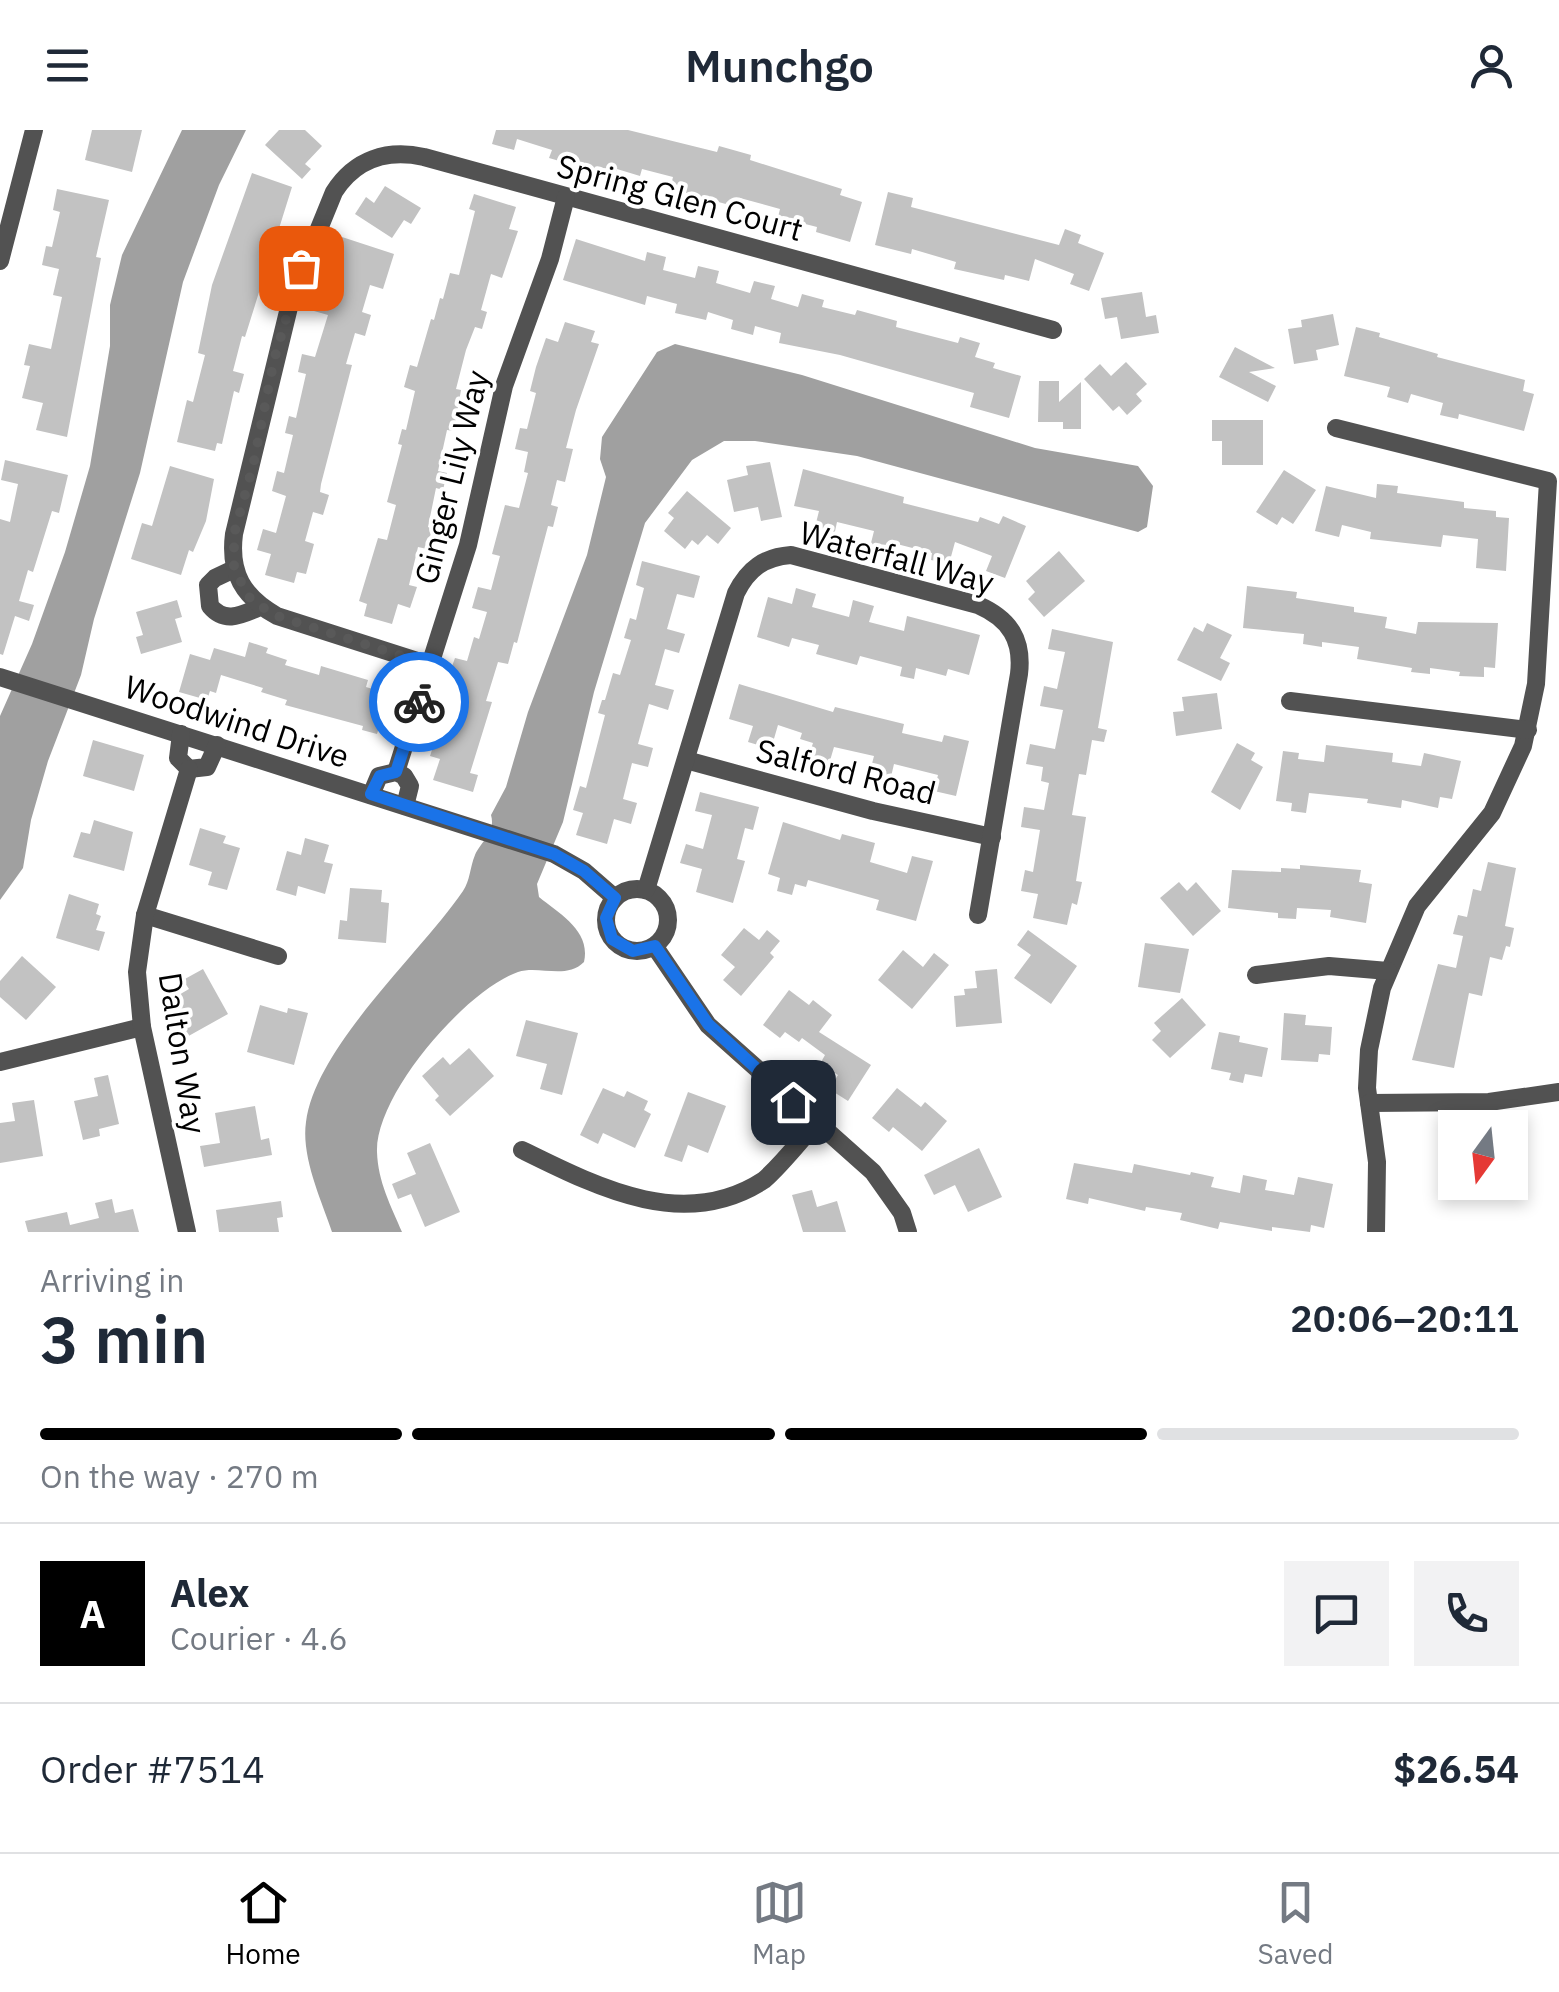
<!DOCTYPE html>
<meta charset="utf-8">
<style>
body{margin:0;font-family:"IBM Plex Sans",sans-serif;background:#f2f2f3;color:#1f2937;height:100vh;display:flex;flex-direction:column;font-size:38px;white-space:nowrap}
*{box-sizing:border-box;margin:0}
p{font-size:32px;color:#747a83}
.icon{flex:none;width:55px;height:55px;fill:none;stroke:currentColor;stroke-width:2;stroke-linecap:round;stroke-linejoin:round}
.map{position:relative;height:1102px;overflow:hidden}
.drawer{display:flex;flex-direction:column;background:#fff;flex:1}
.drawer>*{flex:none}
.needle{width:65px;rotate:195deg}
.tools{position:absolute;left:1438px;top:980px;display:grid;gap:20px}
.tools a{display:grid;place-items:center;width:90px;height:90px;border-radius:0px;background:#fff;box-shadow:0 5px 15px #0003;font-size:50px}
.pin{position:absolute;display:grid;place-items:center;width:85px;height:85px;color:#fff;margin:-42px;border-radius:20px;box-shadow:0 5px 15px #0006}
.courier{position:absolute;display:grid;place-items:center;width:100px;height:100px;margin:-50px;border:8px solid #1a73e8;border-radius:50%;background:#fff;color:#222;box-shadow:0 2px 12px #0007}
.head em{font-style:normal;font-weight:600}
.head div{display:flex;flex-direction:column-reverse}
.head{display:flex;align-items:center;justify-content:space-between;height:170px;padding:0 40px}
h1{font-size:65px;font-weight:600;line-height:75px}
.bar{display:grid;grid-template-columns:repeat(4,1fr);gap:15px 10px;align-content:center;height:120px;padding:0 40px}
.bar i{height:12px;border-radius:8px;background:#e0e1e3}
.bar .selected{background:#000}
.bar p{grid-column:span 4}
.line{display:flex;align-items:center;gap:25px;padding:0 40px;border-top:2px solid #e0e1e3}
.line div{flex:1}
.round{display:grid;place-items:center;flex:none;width:105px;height:105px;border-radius:0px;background:#f2f2f3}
header{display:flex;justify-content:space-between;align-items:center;height:130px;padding:0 40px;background:#fff;font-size:45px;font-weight:600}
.dock{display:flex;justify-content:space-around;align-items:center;height:140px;border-top:2px solid #e0e1e3;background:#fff;font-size:28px;color:#747a83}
.dock a{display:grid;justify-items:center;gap:5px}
.dock .selected{color:#000}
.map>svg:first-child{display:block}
.water{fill:#a0a0a0}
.building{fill:#c2c2c2}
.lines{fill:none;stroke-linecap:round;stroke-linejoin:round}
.street{stroke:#525252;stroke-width:18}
.done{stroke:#595959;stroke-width:10;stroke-dasharray:0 18}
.route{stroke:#1a73e8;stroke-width:12}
.labels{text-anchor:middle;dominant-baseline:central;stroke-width:8;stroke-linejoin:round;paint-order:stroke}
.street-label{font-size:32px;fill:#000;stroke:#fff}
</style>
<header><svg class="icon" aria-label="menu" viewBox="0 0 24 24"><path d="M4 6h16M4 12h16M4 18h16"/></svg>Munchgo<svg class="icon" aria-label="person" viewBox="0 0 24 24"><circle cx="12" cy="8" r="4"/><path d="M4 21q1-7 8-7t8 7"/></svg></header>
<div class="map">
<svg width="1559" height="1102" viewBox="0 0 1559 1102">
<rect width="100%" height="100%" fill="#fff"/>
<!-- water -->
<g class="water">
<polygon points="182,0 246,0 219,55 183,152 140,343 94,489 81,545 48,631 31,690 23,738 0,770 0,586 32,514 65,422 90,336 110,216 110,175 122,125"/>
<path d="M675 214 802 245 1035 318 1138 336 1153 356 1147 397 1138 402 857 326 755 311H724L692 330 645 393 594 562 563 692 537 754 539 767C560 784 591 801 584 832 566 850 539 835 518 842 465 861 375 965 377 1022 378 1052 391 1076 402 1102H332C321 1069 301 1027 306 992 316 916 420 824 463 761 470 751 470 737 475 725 481 711 496 703 491 685L506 657 528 582 587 425 606 347 600 329 602 307 657 222Z"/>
</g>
<!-- building -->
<g class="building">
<polygon points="92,0 142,0 132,42 85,30"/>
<polygon points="279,0 305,0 322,16 305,34 311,39 302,49 265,15"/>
<polygon points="496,0 628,0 717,22 719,16 751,25 750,30 842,59 840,65 862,72 850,112 816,102 817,97 778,87 780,79 740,68 737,77 670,59 673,47 642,39 640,46 617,39 615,47 549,28 552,20 517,9 514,20 492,14"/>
<polygon points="252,43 292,57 245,207 242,206 233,241 244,244 239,263 234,261 222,314 217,313 215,321 177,312 187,270 193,272 205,225 198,223 212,155"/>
<polygon points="385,56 421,78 411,94 404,90 392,108 355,84 366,67 374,73"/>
<polygon points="57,59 109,70 96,127 101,128 67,307 36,300 43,273 22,268 30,236 24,235 29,214 51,219 62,167 53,165 59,139 42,135 46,116 52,117 60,82 53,80"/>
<polygon points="888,62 913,68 911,77 1059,115 1065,99 1081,105 1078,113 1104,123 1089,161 1070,154 1074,144 1035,129 1029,151 1005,145 1004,150 954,139 956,132 912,119 911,124 875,115"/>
<polygon points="474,64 516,77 509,99 518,101 502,148 491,144 481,180 487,182 482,199 475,197 466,220 456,259 461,260 454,301 447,300 438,341 447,343 443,360 436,358 428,397 432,399 427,419 418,417 409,455 417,457 410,478 398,474 392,494 364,486 367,474 359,471 378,408 387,410 396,375 387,372 402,315 398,314 402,299 406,300 415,261 404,257 410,235 417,237 431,189 434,190 440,168 443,169 450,143 459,145 475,81 469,79"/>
<polygon points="342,107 394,124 383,159 370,155 362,182 371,185 365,206 355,203 346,234 352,235 321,354 320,362 329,365 323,385 313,382 305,411 314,414 306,444 297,442 294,453 265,445 271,424 257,420 263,399 276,403 286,366 272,361 277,341 284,343 293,305 285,303 289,286 296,288 306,244 298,242 302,224 315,227 328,185 314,181"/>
<polygon points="576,109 645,131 647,122 666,127 663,140 695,148 698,136 719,141 716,153 750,163 754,151 775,156 771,169 798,177 802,164 824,170 822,177 855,185 857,180 897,191 896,197 958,213 960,207 980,213 975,227 995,233 993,238 1021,246 1009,288 970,277 974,263 840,225 779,213 781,203 755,196 753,205 731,199 733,190 708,182 706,190 675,183 677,174 647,166 645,175 563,150"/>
<polygon points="1142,162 1146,187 1156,185 1159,203 1121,209 1117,187 1105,189 1101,168"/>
<polygon points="1333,184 1339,215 1316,220 1318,230 1294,234 1288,199 1302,197 1301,190"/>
<polygon points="565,192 595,201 591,212 599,214 576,280 566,318 573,319 565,352 557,350 551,375 558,377 553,397 548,396 517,513 514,512 508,534 498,532 486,571 492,572 470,643 478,645 473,662 433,650 440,629 430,626 446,577 438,575 455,528 467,531 474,507 479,509 487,482 472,478 478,457 491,460 500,426 492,424 505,375 519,378 528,343 524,342 528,322 515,319 520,298 527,299 536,263 530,261 536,237 546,208 558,212"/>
<polygon points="1356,197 1380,203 1379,207 1438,224 1437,227 1525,250 1523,261 1534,264 1524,301 1459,284 1458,289 1440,285 1443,273 1411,264 1408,273 1387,267 1390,257 1344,246"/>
<polygon points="1235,217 1275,238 1249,242 1276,256 1268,272 1219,247"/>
<polygon points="1126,232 1147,254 1136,264 1142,271 1127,285 1119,276 1113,281 1084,249 1100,234 1111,246"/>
<polygon points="1039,251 1059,251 1059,272 1081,252 1081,299 1063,299 1063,292 1038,292"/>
<polygon points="1212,290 1263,290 1263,335 1222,335 1222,311 1212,311"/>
<polygon points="5,330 68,345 59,383 52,381 33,442 28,440 19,471 34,475 29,491 15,486 3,525 0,524 0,389 10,392 18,354 1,350"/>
<polygon points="770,332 782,387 761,391 758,377 734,382 727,350 748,345 746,336"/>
<polygon points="170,336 214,349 206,391 193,422 189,420 181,445 131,429 142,393 152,396"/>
<polygon points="803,339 904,367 903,373 978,392 980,387 999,394 1003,386 1026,396 1005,448 986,441 992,426 955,412 949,434 931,430 932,423 893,413 891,422 870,417 874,401 837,392 834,406 814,401 819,381 794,376"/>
<polygon points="1284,340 1316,360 1293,394 1282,387 1277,395 1256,382"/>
<polygon points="1377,354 1398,356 1397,363 1464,372 1464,378 1496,381 1496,387 1509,388 1506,441 1476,438 1478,409 1443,405 1441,417 1370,409 1371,402 1342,395 1339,407 1315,401 1326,356 1376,368"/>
<polygon points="687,361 731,398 718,414 707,405 698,415 692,410 685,419 664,401 674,388 668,383"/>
<polygon points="1059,421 1085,451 1044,487 1028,469 1035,462 1026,451"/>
<polygon points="642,431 700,446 694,468 677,464 667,499 685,504 679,523 665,519 655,555 674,560 668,580 649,574 638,614 653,618 648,637 632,633 623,669 637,673 631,694 614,689 607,714 576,705 583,683 573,680 580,656 586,658 605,585 598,583 602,570 605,570 613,543 620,545 631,510 624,508 630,488 636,490 644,458 636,455"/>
<polygon points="1247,456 1297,462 1296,468 1354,477 1354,482 1387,487 1385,498 1416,504 1418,492 1498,493 1495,538 1484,537 1484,547 1459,546 1460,542 1430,538 1430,544 1411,542 1412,538 1357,529 1359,517 1322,512 1322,517 1303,514 1304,504 1243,498"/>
<polygon points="796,458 816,464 812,477 849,487 853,470 874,476 869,492 904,501 907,486 980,505 969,545 948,539 946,546 916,538 914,549 900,546 902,537 860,526 857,535 816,524 819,515 792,508 789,517 757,507 768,467 792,474"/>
<polygon points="177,470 182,487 175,489 182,512 141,524 136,507 143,505 136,482"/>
<polygon points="1207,493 1232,505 1220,528 1230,533 1221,551 1177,530 1194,497 1203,502"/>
<polygon points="1052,499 1113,512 1098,598 1107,600 1104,612 1092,610 1086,645 1079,644 1072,685 1086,687 1076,751 1082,752 1077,775 1072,773 1067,795 1033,788 1038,764 1021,761 1025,740 1033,742 1040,700 1021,697 1024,677 1044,680 1049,653 1041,651 1043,637 1026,634 1030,614 1055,619 1063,580 1040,576 1044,556 1057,559 1065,522 1048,519"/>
<polygon points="249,512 268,518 266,523 287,530 285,535 319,545 321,536 368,550 366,557 389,564 377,604 362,600 363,596 285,575 287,570 261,562 263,558 221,545 216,563 210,561 207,570 179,562 190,524 210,530 214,518 245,527"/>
<polygon points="739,554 833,582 835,577 904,594 902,603 942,612 944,605 969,611 956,666 934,661 938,645 894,634 890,651 869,645 874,626 834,617 829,634 808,628 813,613 800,609 802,603 778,595 771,619 748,612 753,596 729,589"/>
<polygon points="1217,563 1222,599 1176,606 1173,582 1184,581 1182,567"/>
<polygon points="93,610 144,625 134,661 83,646"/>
<polygon points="1237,613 1255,623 1251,630 1263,637 1240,680 1211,662"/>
<polygon points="1326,615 1393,623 1392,632 1421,636 1424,623 1461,631 1452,669 1440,667 1438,678 1402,670 1401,678 1367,673 1368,669 1309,663 1306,683 1291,681 1292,673 1276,671 1283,621 1299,623 1298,629 1324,632"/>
<polygon points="700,662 759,677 753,700 745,698 737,729 745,731 733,773 696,762 702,739 680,733 686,714 703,719 712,685 695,681"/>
<polygon points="94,690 133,702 124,741 73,727 81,702 90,704"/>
<polygon points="783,692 840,710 842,704 875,713 870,732 907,743 912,726 933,731 916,791 876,780 879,770 808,750 806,757 795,754 792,765 777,761 780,748 768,744"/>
<polygon points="200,698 226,706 223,713 240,718 227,760 208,755 212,742 189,735"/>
<polygon points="305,708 329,715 324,732 333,734 325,764 298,756 296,766 276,760 287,721 301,725"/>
<polygon points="1488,732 1516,738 1505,796 1514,798 1510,817 1506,816 1502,830 1490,827 1482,866 1469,863 1454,938 1412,930 1438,834 1456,838 1463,806 1453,804 1458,785 1467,787 1473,759 1481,761"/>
<polygon points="1300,735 1361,740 1359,752 1372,754 1366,793 1330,787 1331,780 1297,778 1296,789 1278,788 1278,783 1228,778 1232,740 1281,742 1281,738 1300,739"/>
<polygon points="1179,752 1187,761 1196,752 1221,781 1193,806 1160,768"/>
<polygon points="350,758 382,760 381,772 389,773 386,813 338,809 340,790 347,791"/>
<polygon points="69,764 99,774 96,784 101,786 96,800 105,802 99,821 56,808"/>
<polygon points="744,798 759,810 767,800 780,811 770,823 774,827 741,866 723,850 735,837 721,825"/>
<polygon points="1028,800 1077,836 1051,874 1014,848 1031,825 1017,815"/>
<polygon points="1145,813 1189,819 1180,863 1138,857"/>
<polygon points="903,820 923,837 934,823 949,835 912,879 878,850"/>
<polygon points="22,826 56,857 26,890 0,867 0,851"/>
<polygon points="203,839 228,884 185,908 165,873 189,859 183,850"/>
<polygon points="997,839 1002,893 956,897 954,866 965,865 964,859 977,858 975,841"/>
<polygon points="789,860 809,875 813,870 832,885 819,902 871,935 848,971 829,959 838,945 820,934 825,925 802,908 799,912 785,902 780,908 763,895"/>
<polygon points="1182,868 1206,895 1170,928 1152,910 1161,901 1154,893"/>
<polygon points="260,875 287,883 288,878 308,883 294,935 247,922"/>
<polygon points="1284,883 1306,885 1305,895 1332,897 1330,925 1319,924 1318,932 1281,930"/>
<polygon points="526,890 578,903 562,965 540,959 547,934 516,926"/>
<polygon points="1219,902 1240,906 1239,912 1268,918 1262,947 1245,944 1243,953 1229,950 1231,943 1211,939"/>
<polygon points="469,918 494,946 450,986 435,970 439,966 422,946 443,927 450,935"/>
<polygon points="108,945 119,994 99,999 100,1006 83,1010 74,971 98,966 94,948"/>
<polygon points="603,958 624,967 627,961 648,971 644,980 651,984 635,1018 603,1003 598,1014 580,1005"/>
<polygon points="897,958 921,977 925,972 947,991 922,1021 893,997 889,1002 872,988"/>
<polygon points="688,962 726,976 708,1023 688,1015 682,1032 664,1026"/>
<polygon points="34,970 43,1026 0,1033 0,993 15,991 12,973"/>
<polygon points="255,976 261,1010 269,1008 272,1025 204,1037 200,1016 220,1013 215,983"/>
<polygon points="430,1013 460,1082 425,1097 411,1064 398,1069 392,1054 416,1044 407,1023"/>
<polygon points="979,1018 1002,1067 968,1082 955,1055 934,1065 924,1045"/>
<polygon points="1074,1033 1132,1043 1134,1034 1190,1045 1191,1042 1214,1047 1211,1057 1240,1063 1243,1045 1267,1050 1265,1060 1294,1065 1298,1047 1333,1054 1324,1098 1311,1095 1310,1102 1272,1097 1272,1101 1220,1092 1218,1099 1180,1090 1182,1083 1146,1077 1145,1081 1089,1068 1088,1074 1066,1069"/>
<polygon points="812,1060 817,1077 837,1071 846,1102 803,1102 792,1065"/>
<polygon points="112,1069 115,1083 133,1079 139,1102 28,1102 25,1091 67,1082 70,1095 99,1088 95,1073"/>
<polygon points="281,1071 283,1087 277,1088 279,1102 219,1102 216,1080"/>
</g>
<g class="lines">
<!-- street -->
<g class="street">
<polyline points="0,131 34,0"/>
<polyline points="1336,298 1548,351 1536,554 1523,616 1492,683 1417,776 1382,858 1369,920 1367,958 1377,1032 1376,1102"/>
<path d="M234 439 215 448 208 455 210 476C225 494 241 485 260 477"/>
<path d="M430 535 277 486C243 467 229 443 234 404L292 165 334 62C355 29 387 19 424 27L1053 200"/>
<polyline points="0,547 554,724 584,741 615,768"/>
<polyline points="1290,571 1528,600"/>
<polyline points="181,604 178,628 189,639 207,637 217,615"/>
<polyline points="686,630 873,681 992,707"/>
<polyline points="396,642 468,415 504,256 550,129 566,67"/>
<polyline points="371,665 379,646 396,642 404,646 410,656 405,676"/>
<circle cx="637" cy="790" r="31"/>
<path d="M646 760 736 463C748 439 764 427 791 425L978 475C1010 489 1023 510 1019 544L978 785"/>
<polyline points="145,785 278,826"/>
<polyline points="655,817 708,895 873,1042 902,1083 908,1102"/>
<polyline points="1256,845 1329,836 1388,841"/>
<polyline points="0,932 142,897"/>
<polyline points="1369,973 1489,972 1559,962"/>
<path d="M522 1020C599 1058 685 1102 764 1050 783 1033 799 1012 816 993"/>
<polyline points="187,1102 142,897 137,842 145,785 189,639"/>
</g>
</g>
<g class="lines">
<!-- done -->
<polyline class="done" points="301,138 274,230 253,336 234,404 234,439 251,470 277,486 430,535 419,572"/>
<!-- route -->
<polyline class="route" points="419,572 396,642 380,646 371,664 554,724 584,741 615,768 606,788 612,809 633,821 655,816 708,894 793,972"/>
</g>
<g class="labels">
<!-- street labels -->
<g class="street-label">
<text transform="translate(680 67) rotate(15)">Spring Glen Court</text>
<text transform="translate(451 347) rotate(-76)">Ginger Lily Way</text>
<text transform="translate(897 427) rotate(15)">Waterfall Way</text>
<text transform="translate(237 591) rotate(18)">Woodwind Drive</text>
<text transform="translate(846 641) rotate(14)">Salford Road</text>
<text transform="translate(183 923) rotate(81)">Dalton Way</text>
</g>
</g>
</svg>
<div class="tools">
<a><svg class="needle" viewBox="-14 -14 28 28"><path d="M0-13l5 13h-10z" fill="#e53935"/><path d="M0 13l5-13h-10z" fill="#747a83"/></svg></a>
</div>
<div class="pin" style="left:301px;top:138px;background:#ea580c"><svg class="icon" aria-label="bag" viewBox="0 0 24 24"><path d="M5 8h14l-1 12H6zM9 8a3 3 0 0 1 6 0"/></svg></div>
<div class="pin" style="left:793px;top:972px;background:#1f2937"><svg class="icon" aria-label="home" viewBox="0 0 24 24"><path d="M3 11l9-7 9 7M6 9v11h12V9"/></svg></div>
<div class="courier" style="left:419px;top:572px"><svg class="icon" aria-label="bike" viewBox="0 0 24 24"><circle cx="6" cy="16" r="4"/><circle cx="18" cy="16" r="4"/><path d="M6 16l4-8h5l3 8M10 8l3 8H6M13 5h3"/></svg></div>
</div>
<section class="drawer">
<div class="head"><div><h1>3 min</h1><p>Arriving in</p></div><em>20:06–20:11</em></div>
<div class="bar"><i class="selected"></i><i class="selected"></i><i class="selected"></i><i></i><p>On the way · 270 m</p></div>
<div class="line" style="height:180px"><b class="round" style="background:#000;color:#fff">A</b><div><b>Alex</b><p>Courier · 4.6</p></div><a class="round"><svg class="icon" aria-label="chat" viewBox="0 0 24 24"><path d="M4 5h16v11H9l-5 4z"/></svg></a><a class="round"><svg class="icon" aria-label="phone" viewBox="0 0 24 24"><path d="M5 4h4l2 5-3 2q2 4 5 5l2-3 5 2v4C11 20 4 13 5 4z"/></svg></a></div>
<div class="line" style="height:130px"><div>Order #7514</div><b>$26.54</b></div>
</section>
<nav class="dock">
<a class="selected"><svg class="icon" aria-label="home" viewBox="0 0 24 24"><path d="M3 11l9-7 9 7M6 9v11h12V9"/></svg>Home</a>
<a><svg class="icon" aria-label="map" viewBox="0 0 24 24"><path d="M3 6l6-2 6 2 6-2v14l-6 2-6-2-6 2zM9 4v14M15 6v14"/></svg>Map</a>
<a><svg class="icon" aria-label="saved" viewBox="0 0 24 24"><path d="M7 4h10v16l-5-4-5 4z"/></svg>Saved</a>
</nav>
